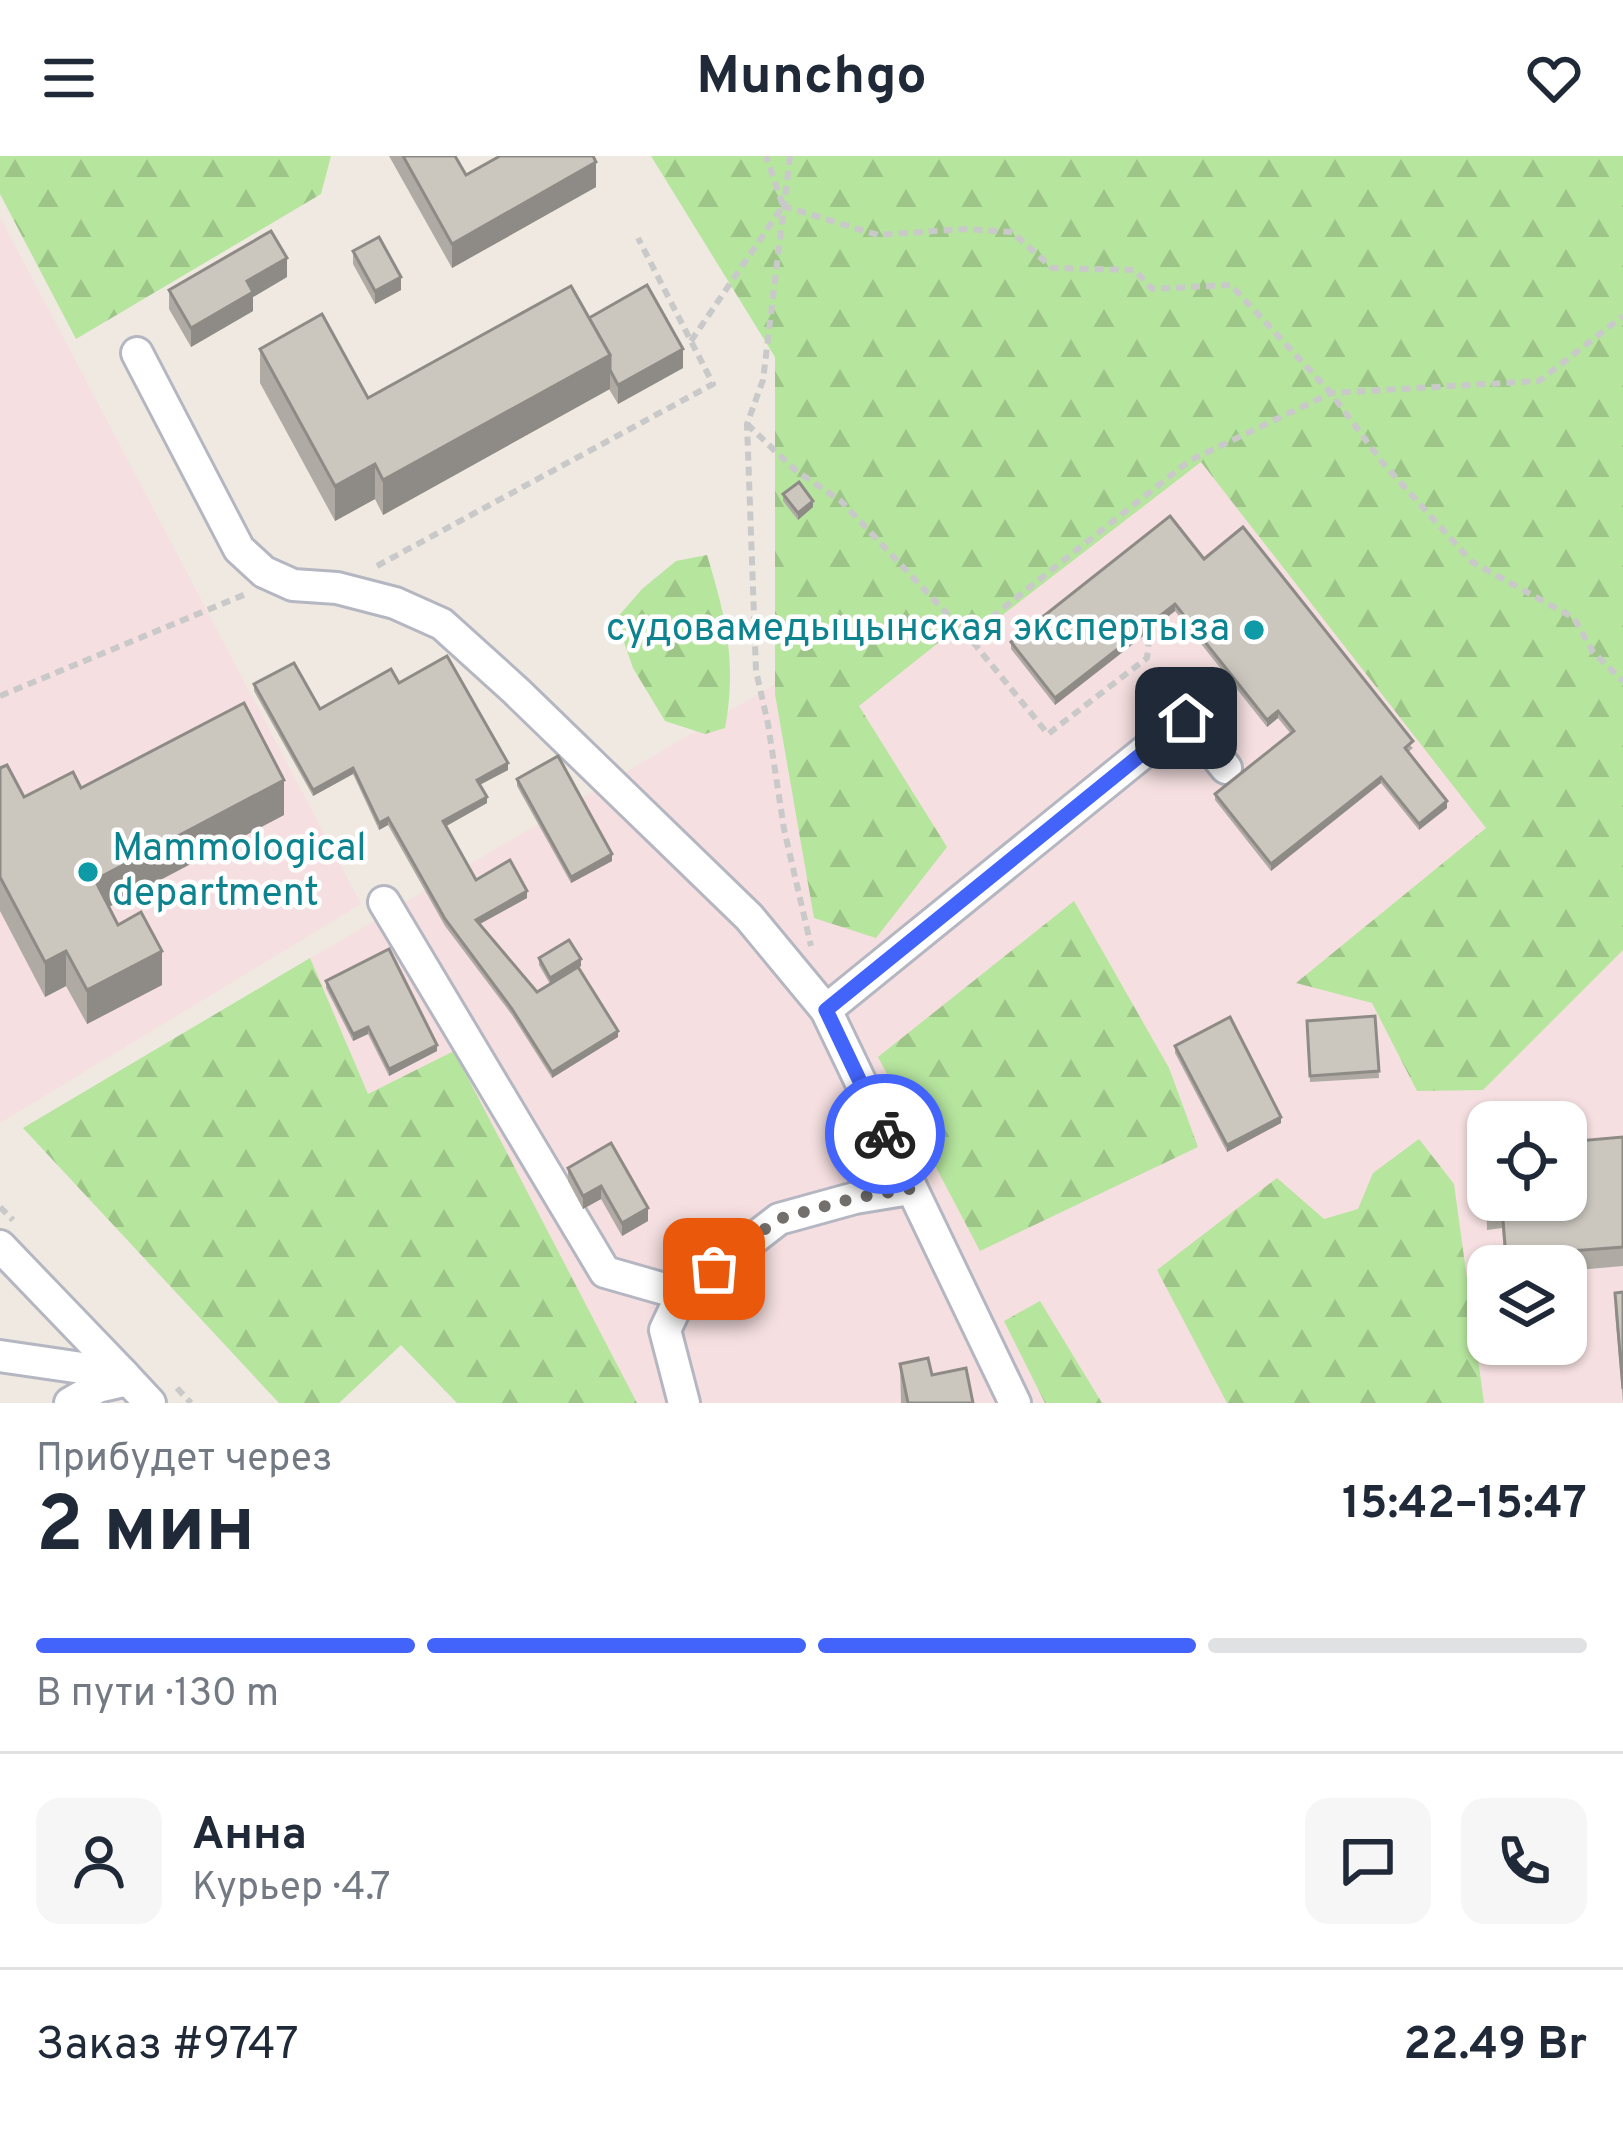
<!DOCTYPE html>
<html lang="ru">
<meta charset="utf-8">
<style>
body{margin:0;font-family:Overpass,sans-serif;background:#f6f6f7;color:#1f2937;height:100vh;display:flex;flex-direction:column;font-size:45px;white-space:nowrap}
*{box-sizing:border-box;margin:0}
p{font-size:39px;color:#747a83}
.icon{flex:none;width:66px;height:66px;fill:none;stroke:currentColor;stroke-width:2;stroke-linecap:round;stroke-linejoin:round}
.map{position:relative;height:1247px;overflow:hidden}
.sheet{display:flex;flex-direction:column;background:#fff;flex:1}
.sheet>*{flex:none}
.fabs{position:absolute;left:1467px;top:945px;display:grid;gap:24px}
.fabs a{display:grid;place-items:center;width:120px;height:120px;border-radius:24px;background:#fff;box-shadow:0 3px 9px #0004;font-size:60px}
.pin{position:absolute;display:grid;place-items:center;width:102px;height:102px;color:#fff;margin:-51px;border-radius:24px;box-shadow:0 6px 18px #0006}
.courier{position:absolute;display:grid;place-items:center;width:120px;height:120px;margin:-60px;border:9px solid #4264fb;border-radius:50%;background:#fff;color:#222;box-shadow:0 3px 15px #0007}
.overview em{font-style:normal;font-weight:700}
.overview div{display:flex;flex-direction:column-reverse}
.overview{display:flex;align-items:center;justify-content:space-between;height:204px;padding:0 36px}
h1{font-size:78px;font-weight:700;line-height:90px}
.bar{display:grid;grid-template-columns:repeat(4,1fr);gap:18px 12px;align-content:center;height:144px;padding:0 36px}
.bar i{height:15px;border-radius:9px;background:#e0e1e3}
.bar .active{background:#4264fb}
.bar p{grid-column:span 4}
.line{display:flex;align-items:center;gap:30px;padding:0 36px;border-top:3px solid #e0e1e3}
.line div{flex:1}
.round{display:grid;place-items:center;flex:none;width:126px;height:126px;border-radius:24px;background:#f6f6f7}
header{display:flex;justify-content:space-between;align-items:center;height:156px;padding:0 36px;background:#fff;font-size:54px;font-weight:700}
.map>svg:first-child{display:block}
.medical{fill:#f5dfe0;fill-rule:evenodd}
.forest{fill:url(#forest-firs)}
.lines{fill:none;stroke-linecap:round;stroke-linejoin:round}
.minor-casing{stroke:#b4b7c1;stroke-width:36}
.path{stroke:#c9c9c9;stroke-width:6;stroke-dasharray:9 6;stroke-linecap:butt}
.minor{stroke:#fff;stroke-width:30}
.wall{fill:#afaba4}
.shaded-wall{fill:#8e8b86}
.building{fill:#cbc7bf;stroke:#8e8b86;stroke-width:3}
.done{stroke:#726f6d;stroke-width:12;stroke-dasharray:0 21.6}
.route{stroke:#4264fb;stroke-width:15}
.culture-dot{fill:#0f9aa8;stroke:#fff;stroke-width:4.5}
.labels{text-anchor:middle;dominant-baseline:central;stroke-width:9;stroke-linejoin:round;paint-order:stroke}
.culture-label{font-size:39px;fill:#0d838f;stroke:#fff;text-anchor:end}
</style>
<header><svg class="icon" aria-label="menu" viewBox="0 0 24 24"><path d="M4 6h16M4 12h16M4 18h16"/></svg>Munchgo<svg class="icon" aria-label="heart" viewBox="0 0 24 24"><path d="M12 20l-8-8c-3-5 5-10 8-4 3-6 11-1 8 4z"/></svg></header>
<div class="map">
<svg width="1623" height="1247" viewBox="0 0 1623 1247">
<defs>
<pattern id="forest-firs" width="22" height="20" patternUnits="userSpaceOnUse" patternTransform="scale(3)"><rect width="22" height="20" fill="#b6e59e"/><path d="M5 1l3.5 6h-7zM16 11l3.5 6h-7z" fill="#9dc588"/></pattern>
</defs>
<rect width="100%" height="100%" fill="#efe9e1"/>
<!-- medical -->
<g class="medical">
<polygon points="0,61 361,748 0,967"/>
<path d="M1199 278 1623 511V1247H457L401 1189 339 1247H279L23 972ZM1488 966H1566V1044H1488ZM1488 1110H1566V1188H1488Z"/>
</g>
<!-- forest -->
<g class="forest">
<polygon points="0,0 331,0 321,38 76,183 0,38"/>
<polygon points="651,0 1623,0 1623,794 1483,934 1417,935 1372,847 1296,827 1486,672 1201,306 966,487 953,475 859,550 947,691 876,782 814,762 775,538 775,201"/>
<path d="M707 399C726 462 737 507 725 572L705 578 665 565 633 512 616 463 642 433 676 405Z"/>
<polygon points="1074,745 1169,912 1198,991 980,1095 878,901"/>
<polygon points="310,802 368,938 454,895 637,1247 457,1247 401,1189 339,1247 279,1247 23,972"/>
<polygon points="1419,983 1454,1028 1484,1247 1227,1247 1157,1114 1277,1022 1324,1063 1358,1053 1373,1017"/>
<polygon points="1040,1145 1102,1247 1045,1247 1004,1165"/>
</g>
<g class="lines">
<defs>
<g id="minor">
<polyline points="137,197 239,393 264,416 293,429 337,432 395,447 442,468 516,535 749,761 826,854 1015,1247"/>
<polyline points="384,746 605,1116 682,1138"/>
<polyline points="826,854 1186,562 1226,612"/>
<polyline points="0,1090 123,1218"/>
<polyline points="0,1200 123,1218 150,1247"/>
<polyline points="70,1247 98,1231 128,1224"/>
<polyline points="684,1247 665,1174 682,1138 779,1063 855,1042 910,1033"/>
</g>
</defs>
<!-- minor casing -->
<use href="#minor" class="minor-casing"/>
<!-- path -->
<g class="path">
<polyline points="790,0 763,224 747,268 756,515 768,568 784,673 811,790"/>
<polyline points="783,50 878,79 964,73 1012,76 1052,112 1135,114 1152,133 1231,129 1331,237 1382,306 1472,406 1574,462 1593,496 1623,525"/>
<polyline points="691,185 783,50 766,0"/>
<polyline points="747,268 795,314 841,345 968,480 1048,578 1147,502 1149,484"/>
<polyline points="377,410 713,228 638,82"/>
<polyline points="968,480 1189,305 1331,237 1539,225 1623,160"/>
<polyline points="0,540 246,438"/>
<polyline points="0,1051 13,1064"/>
<polyline points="177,1232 191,1247"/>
</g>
<!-- minor -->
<use href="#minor" class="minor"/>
</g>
<!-- wall -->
<g class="wall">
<polygon points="389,0 455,0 466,19 596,31 452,112"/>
<polygon points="353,95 401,134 375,148 353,108"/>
<polygon points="287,121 253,141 253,155 191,191 169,153 169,134"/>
<polygon points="589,162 683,212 618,248 609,233 383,359 375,343 335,365 260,227 260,193 368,242"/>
<polygon points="783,338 813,351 798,364 783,345"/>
<polygon points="1204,403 1413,592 1408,596 1447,652 1419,674 1381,627 1271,715 1215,644 1215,638 1291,578 1278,562 1267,571 1175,455 1055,549 1011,493 1011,486"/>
<polygon points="399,527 508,614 480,629 487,647 446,670 476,724 527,742 480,768 537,836 550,828 539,809 539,802 581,810 578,812 618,881 552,922 512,859 445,770 388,669 379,674 353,618 313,640 254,535 254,528 320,553"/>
<polygon points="0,612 24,641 81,632 284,659 109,751 118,769 162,829 87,868 66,830 45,841 0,755"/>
<polygon points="517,623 612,705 571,727 517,630"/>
<polygon points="326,825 437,895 389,920 368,878 353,885 326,832"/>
<polygon points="1375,860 1379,922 1310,926 1307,865"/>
<polygon points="1175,890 1281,967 1227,996 1175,897"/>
<polygon points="1623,981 1623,1110 1566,1115 1566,1110 1505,1110 1502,1072 1487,1074 1486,1039 1488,1044"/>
<polygon points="611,987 648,1065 622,1080 601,1043 583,1053 568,1025 568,1012"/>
<polygon points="1623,1136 1623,1247 1615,1156 1615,1137"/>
<polygon points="900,1208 932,1219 973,1247 901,1247"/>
</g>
<!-- shaded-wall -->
<g class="shaded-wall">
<polygon points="596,6 596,31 452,112 452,88"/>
<polygon points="287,102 287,121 253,141 253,155 191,191 191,172 247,125"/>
<polygon points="401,121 401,134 375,148 375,135"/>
<polygon points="683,193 683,212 618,248 618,229"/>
<polygon points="610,199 610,233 383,359 383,324"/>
<polygon points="375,308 375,343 335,365 335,330"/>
<polygon points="813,345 813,351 798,364 798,357"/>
<polygon points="1175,448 1175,455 1055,549 1055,542"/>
<polygon points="1278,555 1278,562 1267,571 1267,564"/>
<polygon points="508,607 508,614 477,630 477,624"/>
<polygon points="353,612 353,618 313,640 313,634"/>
<polygon points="1381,621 1381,627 1271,715 1271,708"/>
<polygon points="284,624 284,659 95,758 95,724"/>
<polygon points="487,641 487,647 443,672 443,665"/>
<polygon points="1447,645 1447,652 1419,674 1419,668"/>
<polygon points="388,662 388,669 379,674 379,667"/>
<polygon points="612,698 612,705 571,727 571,721"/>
<polygon points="527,735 527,742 476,770 476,764"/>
<polygon points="66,795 66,830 45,841 45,806"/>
<polygon points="162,795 162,829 87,868 87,834"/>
<polygon points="581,803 581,810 550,828 550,822"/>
<polygon points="368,871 368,878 353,885 353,878"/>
<polygon points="618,875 618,881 552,922 552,916"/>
<polygon points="437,889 437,895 389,920 389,913"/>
<polygon points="1281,961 1281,967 1227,996 1227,989"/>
<polygon points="601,1030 601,1043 583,1053 583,1040"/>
<polygon points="648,1052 648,1065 622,1080 622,1067"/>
</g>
<!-- building -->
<g class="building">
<polygon points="403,0 455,0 466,19 500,0 593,0 596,6 452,88"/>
<polygon points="271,75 287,102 247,125 253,136 191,172 169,134"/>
<polygon points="379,81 401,121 375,135 353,95"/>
<polygon points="647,129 683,193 618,229 610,214 610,199 589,162"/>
<polygon points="571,130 610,199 383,324 375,308 335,330 260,193 322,158 368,242"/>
<polygon points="799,326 813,345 798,357 783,338"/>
<polygon points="1170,360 1204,403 1243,371 1413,585 1405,592 1447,645 1419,668 1381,621 1271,708 1215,638 1294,575 1278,555 1267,564 1175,448 1055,542 1011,486"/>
<polygon points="447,500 508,607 477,624 487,641 443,665 476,724 510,704 527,735 476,764 537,836 578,811 618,875 552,916 512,853 445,763 388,662 379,667 353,612 313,634 254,528 294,507 320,553 391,513 399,527"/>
<polygon points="244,547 284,624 95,724 118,769 141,756 162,795 87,834 66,795 45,806 0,721 0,612 7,609 24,641 73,616 81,632"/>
<polygon points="558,600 612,698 571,721 517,623"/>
<polygon points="569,784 581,803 550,822 539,802"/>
<polygon points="389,793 437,889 389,913 368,871 353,878 326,825"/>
<polygon points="1375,860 1379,915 1310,920 1307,865"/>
<polygon points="1230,861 1281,961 1227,989 1175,890"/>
<polygon points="1623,981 1623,1091 1506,1100 1502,1053 1487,1055 1486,1039 1488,1038 1488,1044 1566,1044 1566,986"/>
<polygon points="611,987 648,1052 622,1067 601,1030 583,1040 568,1012"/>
<polygon points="1623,1136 1623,1233 1615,1137"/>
<polygon points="928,1202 932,1219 966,1212 973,1247 908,1247 900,1208"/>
</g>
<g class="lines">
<!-- done -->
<polyline class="done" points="714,1113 778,1063 855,1042 910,1033 885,978"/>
<!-- route -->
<polyline class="route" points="885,978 826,854 1186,562"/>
</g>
<!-- markers -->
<g class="culture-dot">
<circle cx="1254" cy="474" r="12"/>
<circle cx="88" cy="716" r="12"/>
</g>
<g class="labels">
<!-- culture labels -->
<g class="culture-label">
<text x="1230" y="474">судовамедыцынская экспертыза</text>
<text x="112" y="694" text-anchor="start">Mammological<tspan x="112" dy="45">department</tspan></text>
</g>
</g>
</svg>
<div class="fabs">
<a><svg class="icon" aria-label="locate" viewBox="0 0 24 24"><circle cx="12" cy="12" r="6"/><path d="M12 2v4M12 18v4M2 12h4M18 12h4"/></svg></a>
<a><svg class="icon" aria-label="layers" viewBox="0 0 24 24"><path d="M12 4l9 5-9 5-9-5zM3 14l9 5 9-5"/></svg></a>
</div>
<div class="pin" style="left:714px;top:1113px;background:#ea580c"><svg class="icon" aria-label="bag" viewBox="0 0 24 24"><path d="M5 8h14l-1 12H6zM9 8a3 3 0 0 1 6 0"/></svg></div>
<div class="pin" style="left:1186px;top:562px;background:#1f2937"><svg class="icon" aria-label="home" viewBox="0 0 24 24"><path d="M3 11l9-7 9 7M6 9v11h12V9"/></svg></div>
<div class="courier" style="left:885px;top:978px"><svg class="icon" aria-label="bike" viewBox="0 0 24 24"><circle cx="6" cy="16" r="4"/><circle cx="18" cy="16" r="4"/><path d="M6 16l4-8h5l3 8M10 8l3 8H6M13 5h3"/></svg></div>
</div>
<section class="sheet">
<div class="overview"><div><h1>2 мин</h1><p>Прибудет через</p></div><em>15:42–15:47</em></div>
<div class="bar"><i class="active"></i><i class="active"></i><i class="active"></i><i></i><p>В пути · 130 m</p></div>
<div class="line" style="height:216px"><a class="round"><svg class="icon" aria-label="person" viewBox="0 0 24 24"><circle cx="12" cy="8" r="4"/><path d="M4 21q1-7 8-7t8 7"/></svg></a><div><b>Анна</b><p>Курьер · 4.7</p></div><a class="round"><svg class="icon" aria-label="chat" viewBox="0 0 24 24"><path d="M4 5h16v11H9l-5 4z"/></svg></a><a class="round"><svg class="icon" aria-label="phone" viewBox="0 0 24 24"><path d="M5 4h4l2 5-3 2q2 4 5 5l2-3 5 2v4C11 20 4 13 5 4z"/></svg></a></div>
<div class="line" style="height:156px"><div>Заказ #9747</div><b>22.49 Br</b></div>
</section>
